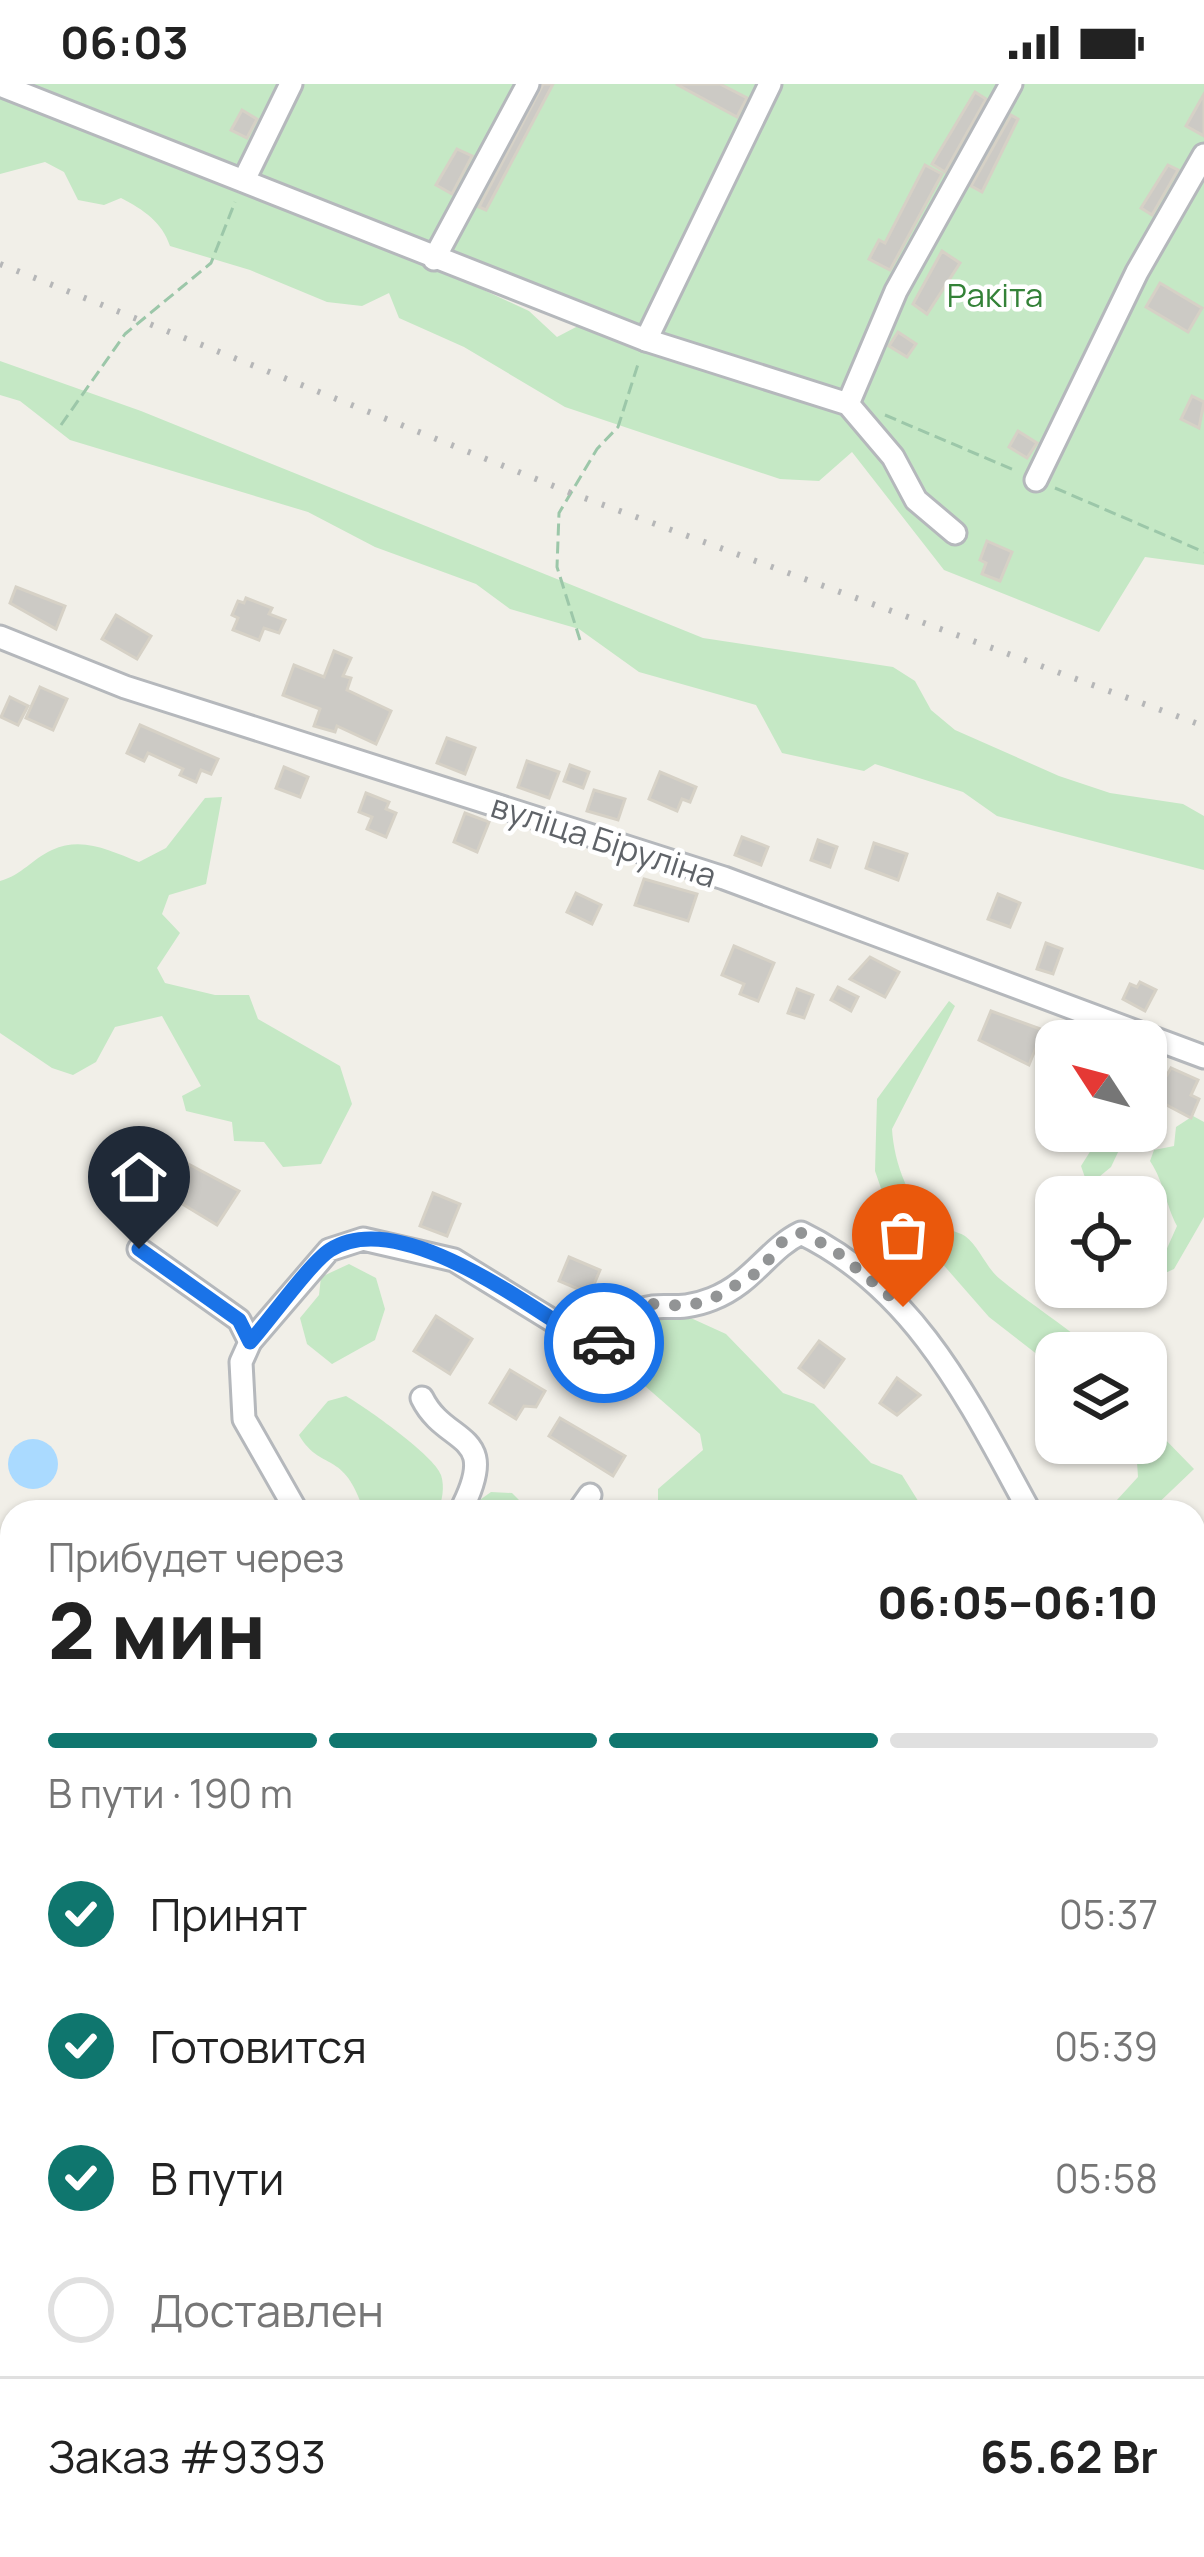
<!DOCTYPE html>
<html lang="ru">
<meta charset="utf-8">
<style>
body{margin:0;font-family:Manrope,sans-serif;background:#f6f6f6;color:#222;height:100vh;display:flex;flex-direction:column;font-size:45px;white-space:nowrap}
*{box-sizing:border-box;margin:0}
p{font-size:39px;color:#767676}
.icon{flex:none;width:66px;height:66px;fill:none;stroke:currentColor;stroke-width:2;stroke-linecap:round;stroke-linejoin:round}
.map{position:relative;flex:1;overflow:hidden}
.sheet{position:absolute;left:0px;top:1416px;width:1206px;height:1059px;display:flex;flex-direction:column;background:#fff;border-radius:36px 36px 0 0;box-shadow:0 3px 9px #0004}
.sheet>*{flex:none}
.needle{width:78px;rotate:306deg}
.tools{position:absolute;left:1035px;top:936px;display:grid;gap:24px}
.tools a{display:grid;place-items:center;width:132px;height:132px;border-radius:24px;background:#fff;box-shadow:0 3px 9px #0004;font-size:60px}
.pin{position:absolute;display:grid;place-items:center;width:102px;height:102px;color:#fff;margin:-123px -51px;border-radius:50% 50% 50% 0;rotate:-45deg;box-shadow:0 0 12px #0007}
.pin .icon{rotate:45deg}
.courier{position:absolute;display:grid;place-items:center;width:120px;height:120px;margin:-60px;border:9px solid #1a73e8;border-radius:50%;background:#fff;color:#222;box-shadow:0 3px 15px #0007}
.head em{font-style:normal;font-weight:800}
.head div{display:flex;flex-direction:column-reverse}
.head{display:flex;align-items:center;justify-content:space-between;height:204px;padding:0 48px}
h1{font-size:78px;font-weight:800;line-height:90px}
.bar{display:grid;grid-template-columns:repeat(4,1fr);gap:18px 12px;align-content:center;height:144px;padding:0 48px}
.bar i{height:15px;border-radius:9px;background:#e0e0e0}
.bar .on{background:#0f766e}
.bar p{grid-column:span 4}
.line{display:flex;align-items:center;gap:30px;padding:0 48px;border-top:3px solid #e0e0e0}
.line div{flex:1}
ol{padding:0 48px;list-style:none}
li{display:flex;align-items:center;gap:36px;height:132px}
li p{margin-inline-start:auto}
li .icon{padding:12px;border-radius:50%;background:#0f766e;color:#fff;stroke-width:4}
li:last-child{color:#767676}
li i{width:66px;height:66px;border:6px solid #e0e0e0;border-radius:50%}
.status{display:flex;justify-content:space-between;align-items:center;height:84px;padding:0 60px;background:#fff;direction:ltr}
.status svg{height:33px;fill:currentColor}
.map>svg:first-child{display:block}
.green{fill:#c5e8c5;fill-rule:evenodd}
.water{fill:#aadaff}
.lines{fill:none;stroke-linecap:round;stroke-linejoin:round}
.stream{stroke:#aadaff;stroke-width:6}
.building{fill:#cccac5;stroke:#d6d1c6;stroke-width:3}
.minor-casing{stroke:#b5b8bc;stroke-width:27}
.major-casing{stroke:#f2c960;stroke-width:33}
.path{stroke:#9cc7a9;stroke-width:3;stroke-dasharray:12 6;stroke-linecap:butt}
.minor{stroke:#fff;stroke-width:21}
.major{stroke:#fff2af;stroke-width:27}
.rail{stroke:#b6b7b8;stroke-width:6;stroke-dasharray:3 15;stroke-linecap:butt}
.done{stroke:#929495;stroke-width:12;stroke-dasharray:0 21.6}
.route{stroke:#1a73e8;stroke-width:15}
.labels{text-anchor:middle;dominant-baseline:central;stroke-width:9;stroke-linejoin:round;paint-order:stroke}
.park-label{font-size:33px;fill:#348238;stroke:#fff}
.street-label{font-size:33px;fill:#5f6368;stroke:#fff}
</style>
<div class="status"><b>06:03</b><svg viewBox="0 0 49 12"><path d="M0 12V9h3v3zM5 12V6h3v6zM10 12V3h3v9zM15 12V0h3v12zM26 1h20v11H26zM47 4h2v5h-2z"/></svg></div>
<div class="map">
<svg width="1204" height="2473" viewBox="0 0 1204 2473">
<rect width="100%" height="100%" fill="#f1efe8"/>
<!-- green -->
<g class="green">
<path d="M0 0H1204V481L1145 473 1099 548 944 486 852 368 819 397 780 395 565 323 464 263 399 234 389 209 362 222 327 218 250 186 170 162C162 138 144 126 121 114L104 121 78 116 64 88 45 78 0 90ZM475 202 476 201 578 242 557 253 529 227Z"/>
<polygon points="0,277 141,327 703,554 893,583 915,597 931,626 955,646 1059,692 1110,709 1183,720 1204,732 1204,786 997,732 963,708 875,680 864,687 782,669 756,621 639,588 579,545 510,525 476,500 375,463 308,428 70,356 20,317 0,311"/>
<path d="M222 713 206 800 169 811 162 830 180 849 157 884 165 899 215 911H249L258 935 340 982 352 1020 321 1080 283 1083 264 1058 234 1057 232 1038 186 1027 182 1012 201 1002 162 932 115 943 96 978 73 991 52 984 0 949V797C22 791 32 775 52 766 83 752 110 767 139 778L166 764 205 714Z"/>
<path d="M949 917 955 922 892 1045C894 1079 909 1122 939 1141 947 1146 957 1147 965 1152 979 1162 986 1184 1000 1195 1031 1221 1065 1241 1096 1269H1056V1285L989 1233 884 1113 875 1087 877 1015Z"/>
<path d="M1193 1032 1204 1038V1133L1174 1185 1163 1190 1160 1180 1177 1142C1165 1119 1165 1100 1150 1077L1154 1066 1174 1062 1176 1043Z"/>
<polygon points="1103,1047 1128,1047 1111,1083 1088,1102 1081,1082"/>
<polygon points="349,1180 376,1194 385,1225 375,1256 332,1280 307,1260 300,1234 319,1211 321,1193"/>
<polygon points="682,1230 726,1250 783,1309 814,1320 871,1379 902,1391 925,1428 658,1428 658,1405 703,1366 700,1350 645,1302 643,1266 656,1236"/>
<path d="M346 1312C365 1323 435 1372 441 1391 445 1403 442 1417 438 1428H364C344 1364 321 1389 299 1351L328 1317Z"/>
<polygon points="1146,1345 1156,1346 1194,1385 1149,1428 1106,1428 1138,1393 1137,1378 1105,1359 1146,1359"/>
<polygon points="491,1408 512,1409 526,1423 524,1428 463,1428"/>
<path d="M1194 1608C1204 1637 1203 1664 1194 1691Z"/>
<polygon points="1194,1696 1204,1704 1204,1766 1194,1773"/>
<polygon points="1194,1813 1204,1822 1204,1871 1194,1889"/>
<polygon points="0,2038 12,2062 12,2420 0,2404"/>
</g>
<!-- water -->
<circle class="water" cx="33" cy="1380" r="25"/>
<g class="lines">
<!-- stream -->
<g class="stream">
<polyline points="0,2215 12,2241"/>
<polyline points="14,2473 17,2463"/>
</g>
</g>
<!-- building -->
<g class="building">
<polygon points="543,0 553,0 486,126 479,123"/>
<polygon points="676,0 720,0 747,14 737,33"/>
<polygon points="975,8 986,15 945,88 932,80"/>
<polygon points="1204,10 1204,52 1186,42"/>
<polygon points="242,26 257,35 247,54 231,46"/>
<polygon points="1011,31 1018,35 982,108 971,102"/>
<polygon points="457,65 472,72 452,110 436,101"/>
<polygon points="925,81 942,90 890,186 869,175 879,156 885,159"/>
<polygon points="1168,81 1178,86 1152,131 1141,124"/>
<polygon points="942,167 960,179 927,230 913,220"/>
<polygon points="1160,199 1202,224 1188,248 1146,223"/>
<polygon points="898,248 916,260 907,273 889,262"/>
<polygon points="1192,312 1204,318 1199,344 1181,335"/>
<polygon points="1018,347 1037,359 1027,374 1009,363"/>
<polygon points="987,457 1012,468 1000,497 982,490 986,479 980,476"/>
<polygon points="16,503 65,522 56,545 10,519"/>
<polygon points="246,514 272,524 269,530 285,536 279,549 264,544 259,556 233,546 238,534 232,531 238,517 244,519"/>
<polygon points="116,531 151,552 137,575 102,555"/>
<polygon points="334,567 351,574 343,592 351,594 347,606 391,627 376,660 337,642 335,648 314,642 320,625 283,611 294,581 324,593"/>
<polygon points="40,603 67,615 53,646 26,634"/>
<polygon points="10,613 28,622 18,641 1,633"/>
<polygon points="140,641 218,675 211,690 201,686 196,698 180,691 183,685 148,669 144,677 127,669"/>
<polygon points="447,654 475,664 465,690 437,679"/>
<polygon points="527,677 559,688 549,714 518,703"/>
<polygon points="570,681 589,688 583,704 564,697"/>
<polygon points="284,683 308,693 300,713 276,704"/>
<polygon points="660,688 696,703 690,718 682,715 677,727 649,715"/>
<polygon points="594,706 625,715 618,736 587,727"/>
<polygon points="366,709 389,718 386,725 396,729 386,753 367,745 372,733 359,728"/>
<polygon points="465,729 489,738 477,768 454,758"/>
<polygon points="742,753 768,763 761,781 735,771"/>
<polygon points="818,756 837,763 830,783 811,776"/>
<polygon points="874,759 907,770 898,796 866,784"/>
<polygon points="644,795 697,810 688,837 635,821"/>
<polygon points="576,809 601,821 592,840 567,828"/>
<polygon points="998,810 1020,819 1010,843 988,835"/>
<polygon points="1046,859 1062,865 1053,890 1037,885"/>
<polygon points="734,862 774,879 758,917 740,910 744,900 722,891"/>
<polygon points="870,873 899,888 885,913 850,895"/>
<polygon points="1140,898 1156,906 1145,927 1123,915 1130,900 1137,903"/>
<polygon points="838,903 858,913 851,927 831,916"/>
<polygon points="797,905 813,911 804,934 788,929"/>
<polygon points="991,927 1043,946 1029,981 979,956"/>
<polygon points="1146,979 1167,991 1171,984 1198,996 1191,1011 1199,1015 1191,1034 1146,1010"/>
<polygon points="164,1067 239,1107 217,1141 146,1098"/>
<polygon points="433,1109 460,1120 447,1152 420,1142"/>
<polygon points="569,1173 600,1186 590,1210 559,1197"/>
<polygon points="436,1232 472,1255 450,1290 414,1267"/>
<polygon points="819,1257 844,1275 824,1303 799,1284"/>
<polygon points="510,1286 545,1307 536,1323 524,1322 516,1335 490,1319"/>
<polygon points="897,1294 920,1311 897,1331 880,1319"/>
<polygon points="560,1334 625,1372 613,1392 549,1352"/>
</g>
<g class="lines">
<defs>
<g id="minor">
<polyline points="0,1 646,256 848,320 893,373 916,416 955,449"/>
<polyline points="245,94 291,0"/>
<polyline points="434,175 528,0"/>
<polyline points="646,256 770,0"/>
<polyline points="848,320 896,207 1011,0"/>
<polyline points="1036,396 1137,188 1204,71"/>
<polyline points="0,553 125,603 724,794 1204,973"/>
<polyline points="139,1165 239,1236 250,1258"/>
<path d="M422 1314C446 1363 503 1346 460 1428"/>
<path d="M297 1428 244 1335 241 1278 250 1258 329 1166 363 1155 454 1176 584 1256 607 1259C649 1200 660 1236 712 1215 753 1199 768 1165 801 1149 917 1205 971 1321 1030 1428"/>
<polyline points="578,1428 590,1411"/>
<polyline points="0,1483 12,1490"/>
<polyline points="0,1747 12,1755"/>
<polyline points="1194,2038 1204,2039"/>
<polyline points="149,2463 153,2473"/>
<polyline points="461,2463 463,2473"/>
<polyline points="909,2463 912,2473"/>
<polyline points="1036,2463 1038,2473"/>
<polyline points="1137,2463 1138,2473"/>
</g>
<polyline id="major" points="1163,2473 1204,2471"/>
</defs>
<!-- minor casing -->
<use href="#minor" class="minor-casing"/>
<!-- major casing -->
<use href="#major" class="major-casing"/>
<!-- path -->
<g class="path">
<polyline points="885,331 1014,386"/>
<polyline points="61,341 125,250 211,179 235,118"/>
<polyline points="1055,404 1204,468"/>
<polyline points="580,556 557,483 559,429 597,365 618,343 639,277"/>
<polyline points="1194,1510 1204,1510"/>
</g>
<!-- minor -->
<use href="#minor" class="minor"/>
<!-- major -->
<use href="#major" class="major"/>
<!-- rail -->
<polyline class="rail" points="0,180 571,409 1204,642"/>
</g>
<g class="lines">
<!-- done -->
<polyline class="done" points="604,1259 626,1232 653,1220 687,1222 712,1215 760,1187 782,1158 801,1149 832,1164 903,1223"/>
<!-- route -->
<path class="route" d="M139 1165 239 1236 250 1258C269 1237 310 1179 330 1166 398 1122 527 1221 584 1256L604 1259"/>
</g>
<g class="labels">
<!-- park labels -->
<g class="park-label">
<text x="995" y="210">Ракіта</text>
</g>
<!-- street labels -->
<g class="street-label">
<text transform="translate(604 756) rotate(18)">вуліца Біруліна</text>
</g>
</g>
</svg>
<div class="tools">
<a><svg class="needle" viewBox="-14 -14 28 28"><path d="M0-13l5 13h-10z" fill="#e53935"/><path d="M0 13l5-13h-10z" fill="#767676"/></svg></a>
<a><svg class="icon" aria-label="locate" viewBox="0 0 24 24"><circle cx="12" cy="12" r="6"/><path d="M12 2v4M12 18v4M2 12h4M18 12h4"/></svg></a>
<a><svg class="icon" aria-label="layers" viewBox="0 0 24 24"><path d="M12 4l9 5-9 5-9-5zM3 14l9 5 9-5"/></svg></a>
</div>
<div class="pin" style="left:903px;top:1223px;background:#ea580c"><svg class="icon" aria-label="bag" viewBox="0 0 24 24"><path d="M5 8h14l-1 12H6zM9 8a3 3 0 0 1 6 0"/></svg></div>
<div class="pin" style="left:139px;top:1165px;background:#1f2937"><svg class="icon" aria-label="home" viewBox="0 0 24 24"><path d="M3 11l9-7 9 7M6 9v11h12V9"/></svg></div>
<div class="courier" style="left:604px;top:1259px"><svg class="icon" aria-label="car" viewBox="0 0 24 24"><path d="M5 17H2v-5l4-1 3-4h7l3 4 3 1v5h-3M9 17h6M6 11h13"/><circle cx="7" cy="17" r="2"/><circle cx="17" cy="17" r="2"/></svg></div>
<section class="sheet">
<div class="head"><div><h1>2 мин</h1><p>Прибудет через</p></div><em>06:05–06:10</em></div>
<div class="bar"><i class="on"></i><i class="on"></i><i class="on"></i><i></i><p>В пути · 190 m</p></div>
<ol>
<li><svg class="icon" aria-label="check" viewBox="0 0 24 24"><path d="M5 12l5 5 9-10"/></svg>Принят<p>05:37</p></li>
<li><svg class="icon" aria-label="check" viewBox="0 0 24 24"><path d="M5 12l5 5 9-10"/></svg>Готовится<p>05:39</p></li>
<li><svg class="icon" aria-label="check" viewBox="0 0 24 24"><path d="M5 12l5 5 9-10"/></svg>В пути<p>05:58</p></li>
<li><i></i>Доставлен</li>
</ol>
<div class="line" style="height:156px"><div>Заказ #9393</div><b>65.62 Br</b></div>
</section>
</div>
